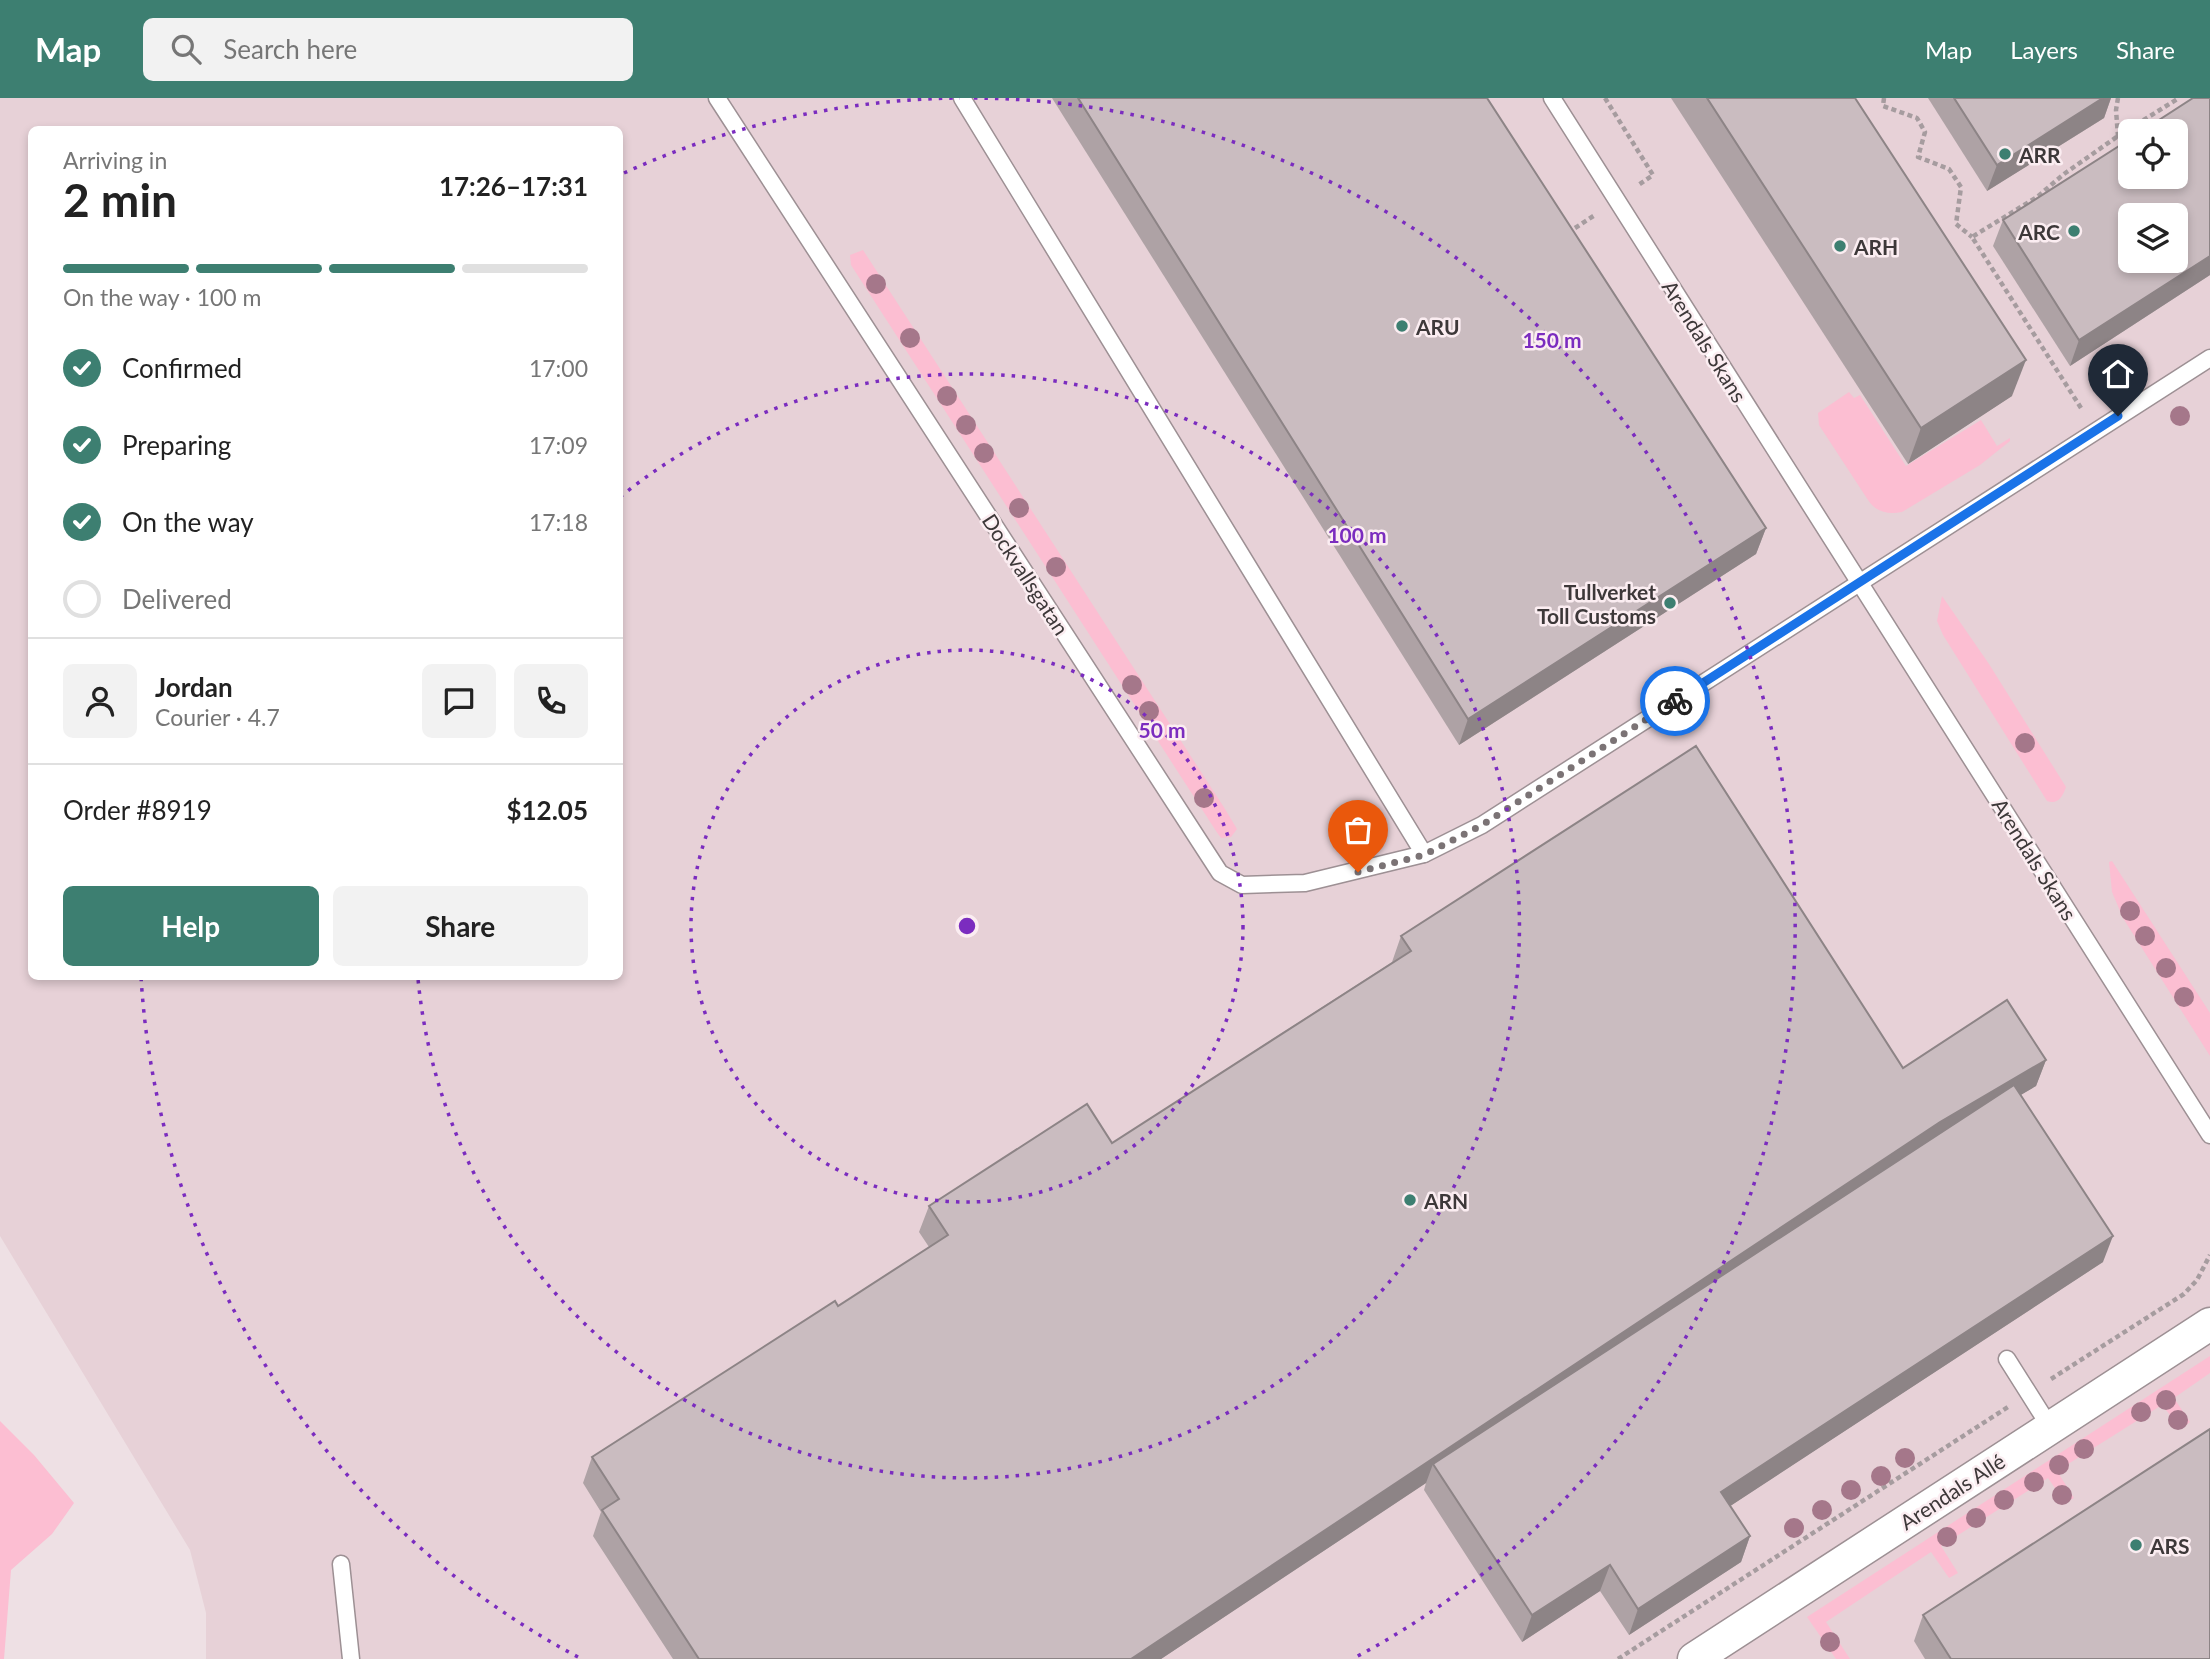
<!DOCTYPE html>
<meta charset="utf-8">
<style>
body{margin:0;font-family:Lato,sans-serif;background:#f2f2f2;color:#222;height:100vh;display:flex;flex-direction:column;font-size:26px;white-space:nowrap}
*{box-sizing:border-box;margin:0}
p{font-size:23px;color:#767676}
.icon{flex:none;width:38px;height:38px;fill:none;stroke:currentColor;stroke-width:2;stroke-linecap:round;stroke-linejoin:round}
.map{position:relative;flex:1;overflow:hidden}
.details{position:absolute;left:28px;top:28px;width:595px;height:854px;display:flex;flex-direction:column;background:#fff;border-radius:10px;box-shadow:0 4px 10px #0003}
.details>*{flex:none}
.controls{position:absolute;left:2118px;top:21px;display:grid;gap:14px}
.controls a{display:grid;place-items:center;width:70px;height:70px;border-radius:10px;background:#fff;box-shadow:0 4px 10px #0003;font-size:35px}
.pin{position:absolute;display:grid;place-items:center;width:60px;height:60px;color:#fff;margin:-72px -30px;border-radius:50% 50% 50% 0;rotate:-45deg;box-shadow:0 0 7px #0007}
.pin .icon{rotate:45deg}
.courier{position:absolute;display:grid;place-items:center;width:70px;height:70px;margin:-35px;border:5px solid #1a73e8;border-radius:50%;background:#fff;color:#222;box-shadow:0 2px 9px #0007}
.head em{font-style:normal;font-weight:700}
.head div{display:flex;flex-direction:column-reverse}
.head{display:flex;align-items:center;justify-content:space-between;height:119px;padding:0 35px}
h1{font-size:46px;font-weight:700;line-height:52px}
.bar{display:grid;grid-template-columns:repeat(4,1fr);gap:10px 7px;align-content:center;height:84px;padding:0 35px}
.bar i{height:9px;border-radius:5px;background:#e0e0e0}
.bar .active{background:#3d7f71}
.bar p{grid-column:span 4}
.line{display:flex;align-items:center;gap:18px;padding:0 35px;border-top:2px solid #e0e0e0}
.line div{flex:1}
.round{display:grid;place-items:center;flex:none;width:74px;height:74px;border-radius:10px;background:#f2f2f2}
ol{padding:0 35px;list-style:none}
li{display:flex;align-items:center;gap:21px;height:77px}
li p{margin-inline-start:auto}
li .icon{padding:7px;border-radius:50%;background:#3d7f71;color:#fff;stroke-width:4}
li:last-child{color:#767676}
li i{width:38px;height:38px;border:4px solid #e0e0e0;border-radius:50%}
.action{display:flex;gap:14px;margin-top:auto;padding:14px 35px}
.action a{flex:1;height:80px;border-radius:10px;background:#3d7f71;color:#fff;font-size:28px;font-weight:700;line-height:80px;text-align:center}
.action a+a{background:#f2f2f2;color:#222}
header{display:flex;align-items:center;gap:42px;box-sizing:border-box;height:98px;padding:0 35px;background:#3d7f71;color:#fff}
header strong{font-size:33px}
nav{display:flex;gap:38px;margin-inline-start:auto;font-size:24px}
.search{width:490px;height:63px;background:#f2f2f2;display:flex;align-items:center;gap:18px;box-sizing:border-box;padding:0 24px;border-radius:10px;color:#767676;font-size:26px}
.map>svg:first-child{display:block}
.built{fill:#e7d1d7;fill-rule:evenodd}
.green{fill:#fcbed2}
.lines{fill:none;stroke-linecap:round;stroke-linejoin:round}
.service-casing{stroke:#9d9094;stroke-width:19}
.minor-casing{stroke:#9d9094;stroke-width:35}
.path{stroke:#a69c9f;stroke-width:4.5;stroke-dasharray:5 3.5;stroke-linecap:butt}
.service{stroke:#fff;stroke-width:16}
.minor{stroke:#fff;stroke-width:32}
.tree{fill:#a5778a}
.wall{fill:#aea2a5}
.shaded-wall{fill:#8d8486}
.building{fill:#cabcc0;stroke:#8d8486;stroke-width:2;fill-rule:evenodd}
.done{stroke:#7b7375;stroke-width:7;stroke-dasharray:0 12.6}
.route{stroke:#1a73e8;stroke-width:9}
.ring{fill:none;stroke:#7b2cbf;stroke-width:3.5;stroke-dasharray:3.5 7}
.poi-dot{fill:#3d7f71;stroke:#fbedf1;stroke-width:2.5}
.labels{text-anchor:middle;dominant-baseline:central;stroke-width:5;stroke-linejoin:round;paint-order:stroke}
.poi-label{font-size:21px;font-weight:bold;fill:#3d3839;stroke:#fbedf1;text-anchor:start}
.street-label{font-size:21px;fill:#3d3839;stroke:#fbedf1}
.centre{fill:#7b2cbf;stroke:#fbedf1;stroke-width:3.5}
.ring-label{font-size:21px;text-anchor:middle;font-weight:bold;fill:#7b2cbf;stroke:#fbedf1;stroke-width:5;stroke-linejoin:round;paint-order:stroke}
</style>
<header>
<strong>Map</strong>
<div class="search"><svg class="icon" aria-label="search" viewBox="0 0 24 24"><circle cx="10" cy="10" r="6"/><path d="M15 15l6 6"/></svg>Search here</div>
<nav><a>Map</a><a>Layers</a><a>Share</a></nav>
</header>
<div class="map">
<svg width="2210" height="1561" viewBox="0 0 2210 1561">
<rect width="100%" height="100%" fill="#eee0e4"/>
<!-- built -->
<path class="built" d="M0 0H2210V1561H206V1515L190 1452 0 1138ZM32 32H620V878H32ZM2130 33H2175V79H2130ZM2130 117H2175V163H2130Z"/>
<!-- green -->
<g class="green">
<polygon points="863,152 1225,711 1237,731 1231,739 1221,740 1216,733 851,167 850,157"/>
<path d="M1849 294 1854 300 1860 297 1906 368 1981 322 1997 348 2010 340V343L1980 367 1902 414C1888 417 1876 414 1868 402L1819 327 1818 315Z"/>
<path d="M1942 498 1989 566 2066 689C2063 698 2058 707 2047 703L1943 537 1937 523Z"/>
<polygon points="2112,763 2210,915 2210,958 2123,820 2112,794 2109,764"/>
<polygon points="2210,1258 2210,1275 2174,1300 2190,1324 2181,1331 2162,1307 2057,1373 2074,1400 2065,1405 2048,1380 1941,1448 1958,1475 1949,1480 1931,1454 1826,1524 1850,1561 1836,1561 1807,1519"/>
<polygon points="0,1323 34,1357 74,1405 52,1436 11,1472 4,1561 0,1561"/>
</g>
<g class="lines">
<defs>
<g id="service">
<polyline points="717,0 1220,775 1242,787 1305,785 1424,756 1482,727 2210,260"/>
<polyline points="962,0 1424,756"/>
<polyline points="1552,0 2210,1037"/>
<polyline points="2007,1261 2050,1329"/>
<polyline points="341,1466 351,1561"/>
</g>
<polyline id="minor" points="1694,1561 2210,1226"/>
</defs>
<!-- service casing -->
<use href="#service" class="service-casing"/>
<!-- minor casing -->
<use href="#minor" class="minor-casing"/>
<!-- path -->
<g class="path">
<polyline points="1605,0 1653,77 1637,88"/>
<polyline points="1884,0 1883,8 1917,20 1925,34 1918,59 1949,71 1961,89 1956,126 1972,139"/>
<polyline points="2118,0 2116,12 2118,38 2179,0"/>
<polyline points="1575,130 1595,117"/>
<polyline points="2081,310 1972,139 2037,99 2064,76 2118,38"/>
<polyline points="2051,1281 2184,1196 2197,1182 2210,1157"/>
<polyline points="1618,1561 2008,1309"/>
</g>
<!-- service -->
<use href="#service" class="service"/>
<!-- minor -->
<use href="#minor" class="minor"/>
</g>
<!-- trees -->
<g class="tree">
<circle cx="876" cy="186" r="10"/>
<circle cx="910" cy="240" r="10"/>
<circle cx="947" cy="298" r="10"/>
<circle cx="2180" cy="318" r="10"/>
<circle cx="966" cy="327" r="10"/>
<circle cx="984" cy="355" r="10"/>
<circle cx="1019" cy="410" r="10"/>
<circle cx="1056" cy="469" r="10"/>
<circle cx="1132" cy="587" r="10"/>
<circle cx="1149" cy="613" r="10"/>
<circle cx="2025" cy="645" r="10"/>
<circle cx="1204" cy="700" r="10"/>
<circle cx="2130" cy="813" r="10"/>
<circle cx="2145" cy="838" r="10"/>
<circle cx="2166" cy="870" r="10"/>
<circle cx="2184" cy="899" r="10"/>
<circle cx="2166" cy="1302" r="10"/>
<circle cx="2141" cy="1314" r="10"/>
<circle cx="2178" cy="1322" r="10"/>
<circle cx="2084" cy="1351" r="10"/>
<circle cx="1905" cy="1360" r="10"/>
<circle cx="2059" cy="1367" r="10"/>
<circle cx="1881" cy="1378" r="10"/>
<circle cx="2034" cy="1384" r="10"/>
<circle cx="1851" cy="1392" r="10"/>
<circle cx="2062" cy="1397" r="10"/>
<circle cx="2004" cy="1402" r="10"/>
<circle cx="1822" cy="1412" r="10"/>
<circle cx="1976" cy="1420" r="10"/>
<circle cx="1794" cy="1430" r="10"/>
<circle cx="1947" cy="1439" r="10"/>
<circle cx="1830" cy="1544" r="10"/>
</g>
<!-- wall -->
<g class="wall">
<polygon points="1052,0 1487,0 1766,430 1756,456 1459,647"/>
<polygon points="1671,0 1855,0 2012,298 1908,366"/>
<polygon points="1928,0 2111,0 2104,20 1987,93"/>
<polygon points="2210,0 2210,177 2070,268 1993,148 2003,122"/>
<polygon points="1401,838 1903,970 2046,962 2036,988 2020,997 2103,1164 1730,1408 1750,1438 1741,1464 1629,1537 1600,1493 1522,1544 1424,1392 1426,1385 1161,1561 673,1561 593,1438 601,1414 583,1385 592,1359 838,1208 929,1149 919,1134 929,1108 1112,1045 1392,864"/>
<polygon points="1923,1517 2210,1561 1925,1561 1914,1543"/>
</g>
<!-- shaded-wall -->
<g class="shaded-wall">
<polygon points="2103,0 2111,0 2104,20 1987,93 1997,67"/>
<polygon points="2210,158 2210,177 2070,268 2079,242"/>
<polygon points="2026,262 2012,298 1908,366 1921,330"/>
<polygon points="1766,430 1756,456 1459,647 1468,621"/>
<polygon points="2046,962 2036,988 1931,1050 1433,1366 1426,1385 1161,1561 1131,1561 1940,1024"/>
<polygon points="2113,1138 2103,1164 1712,1420 1721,1394"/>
<polygon points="1750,1438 1741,1464 1629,1537 1638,1511"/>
<polygon points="1610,1467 1600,1493 1522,1544 1532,1517"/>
</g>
<!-- building -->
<g class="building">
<polygon points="1078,0 1487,0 1766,430 1468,621"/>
<polygon points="1707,0 1855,0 2026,262 1921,330"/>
<polygon points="1954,0 2103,0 1997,67"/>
<path d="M2193 0H2210V158L2079 242 2003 122 2130 41V79H2175V33H2142ZM2130 117H2175V163H2130Z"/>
<polygon points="1696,648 1903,970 2007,902 2046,962 1940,1024 1131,1561 699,1561 602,1412 619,1401 592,1359 835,1203 838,1208 948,1137 929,1108 1087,1006 1112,1045 1411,853 1401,838"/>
<polygon points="2014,987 2113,1138 1721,1394 1750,1438 1638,1511 1610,1467 1532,1517 1433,1366"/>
<polygon points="2210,1331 2210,1561 1951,1561 1923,1517"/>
</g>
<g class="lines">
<!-- done -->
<polyline class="done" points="1358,774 1424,757 1482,727 1675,603"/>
<!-- route -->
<polyline class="route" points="1675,603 2118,318"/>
</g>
<!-- distance rings -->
<g class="ring">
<circle cx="967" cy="828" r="276"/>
<path d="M620 399A552 552 0 1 1 418 881"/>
<path d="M578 1559A828 828 0 0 1 141 879M624 75A828 828 0 0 1 960 0M974 0A828 828 0 0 1 1356 1559"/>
</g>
<!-- markers -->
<g class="poi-dot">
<circle cx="2005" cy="56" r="7"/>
<circle cx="2074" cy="133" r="7"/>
<circle cx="1840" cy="148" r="7"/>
<circle cx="1402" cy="228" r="7"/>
<circle cx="1670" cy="505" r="7"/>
<circle cx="1410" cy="1102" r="7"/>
<circle cx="2136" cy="1447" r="7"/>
</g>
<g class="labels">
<!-- poi labels -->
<g class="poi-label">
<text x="2019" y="56">ARR</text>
<text x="2060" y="133" text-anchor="end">ARC</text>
<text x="1854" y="148">ARH</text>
<text x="1416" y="228">ARU</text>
<text x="1656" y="493" text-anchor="end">Tullverket<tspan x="1656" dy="24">Toll Customs</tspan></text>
<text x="1424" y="1102">ARN</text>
<text x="2150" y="1447">ARS</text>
</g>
<!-- street labels -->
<g class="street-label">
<text transform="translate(1705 243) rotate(58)">Arendals Skans</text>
<text transform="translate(1026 476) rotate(57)">Dockvallsgatan</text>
<text transform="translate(2035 761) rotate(58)">Arendals Skans</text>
<text transform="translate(1952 1393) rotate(-33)">Arendals Allé</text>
</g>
</g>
<circle cx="967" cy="828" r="10" class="centre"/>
<g class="ring-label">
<text x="1552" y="250">150 m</text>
<text x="1357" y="445">100 m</text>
<text x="1162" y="640">50 m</text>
</g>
</svg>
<div class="controls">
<a><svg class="icon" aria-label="locate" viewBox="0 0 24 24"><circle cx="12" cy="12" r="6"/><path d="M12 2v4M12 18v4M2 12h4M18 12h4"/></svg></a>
<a><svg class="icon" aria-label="layers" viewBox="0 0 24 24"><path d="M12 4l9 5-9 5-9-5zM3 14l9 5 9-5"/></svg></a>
</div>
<div class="pin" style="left:1358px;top:774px;background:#ea580c"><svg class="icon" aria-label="bag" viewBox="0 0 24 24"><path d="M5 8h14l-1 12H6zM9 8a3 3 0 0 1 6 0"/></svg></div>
<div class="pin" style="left:2118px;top:318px;background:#1f2937"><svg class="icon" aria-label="home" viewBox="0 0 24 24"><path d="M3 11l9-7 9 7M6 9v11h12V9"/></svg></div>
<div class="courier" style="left:1675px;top:603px"><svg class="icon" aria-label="bike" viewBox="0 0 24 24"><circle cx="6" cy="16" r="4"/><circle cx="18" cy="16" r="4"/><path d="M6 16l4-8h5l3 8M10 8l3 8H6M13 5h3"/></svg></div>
<section class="details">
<div class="head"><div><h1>2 min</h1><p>Arriving in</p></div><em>17:26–17:31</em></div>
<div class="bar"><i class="active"></i><i class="active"></i><i class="active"></i><i></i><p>On the way · 100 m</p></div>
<ol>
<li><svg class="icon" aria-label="check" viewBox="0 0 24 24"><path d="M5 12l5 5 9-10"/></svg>Confirmed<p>17:00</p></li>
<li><svg class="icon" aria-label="check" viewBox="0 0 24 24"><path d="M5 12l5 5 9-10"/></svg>Preparing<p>17:09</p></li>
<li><svg class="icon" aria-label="check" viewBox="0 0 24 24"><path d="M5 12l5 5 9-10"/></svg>On the way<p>17:18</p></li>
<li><i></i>Delivered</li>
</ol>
<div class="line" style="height:126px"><a class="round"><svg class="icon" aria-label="person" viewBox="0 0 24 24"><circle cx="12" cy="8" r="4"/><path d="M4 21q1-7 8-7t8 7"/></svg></a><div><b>Jordan</b><p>Courier · 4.7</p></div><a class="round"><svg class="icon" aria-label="chat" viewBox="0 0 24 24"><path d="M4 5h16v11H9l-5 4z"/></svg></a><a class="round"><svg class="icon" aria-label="phone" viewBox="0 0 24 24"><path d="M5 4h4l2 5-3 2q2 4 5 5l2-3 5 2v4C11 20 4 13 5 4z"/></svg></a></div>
<div class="line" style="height:91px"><div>Order #8919</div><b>$12.05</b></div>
<div class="action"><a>Help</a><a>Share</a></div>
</section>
</div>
